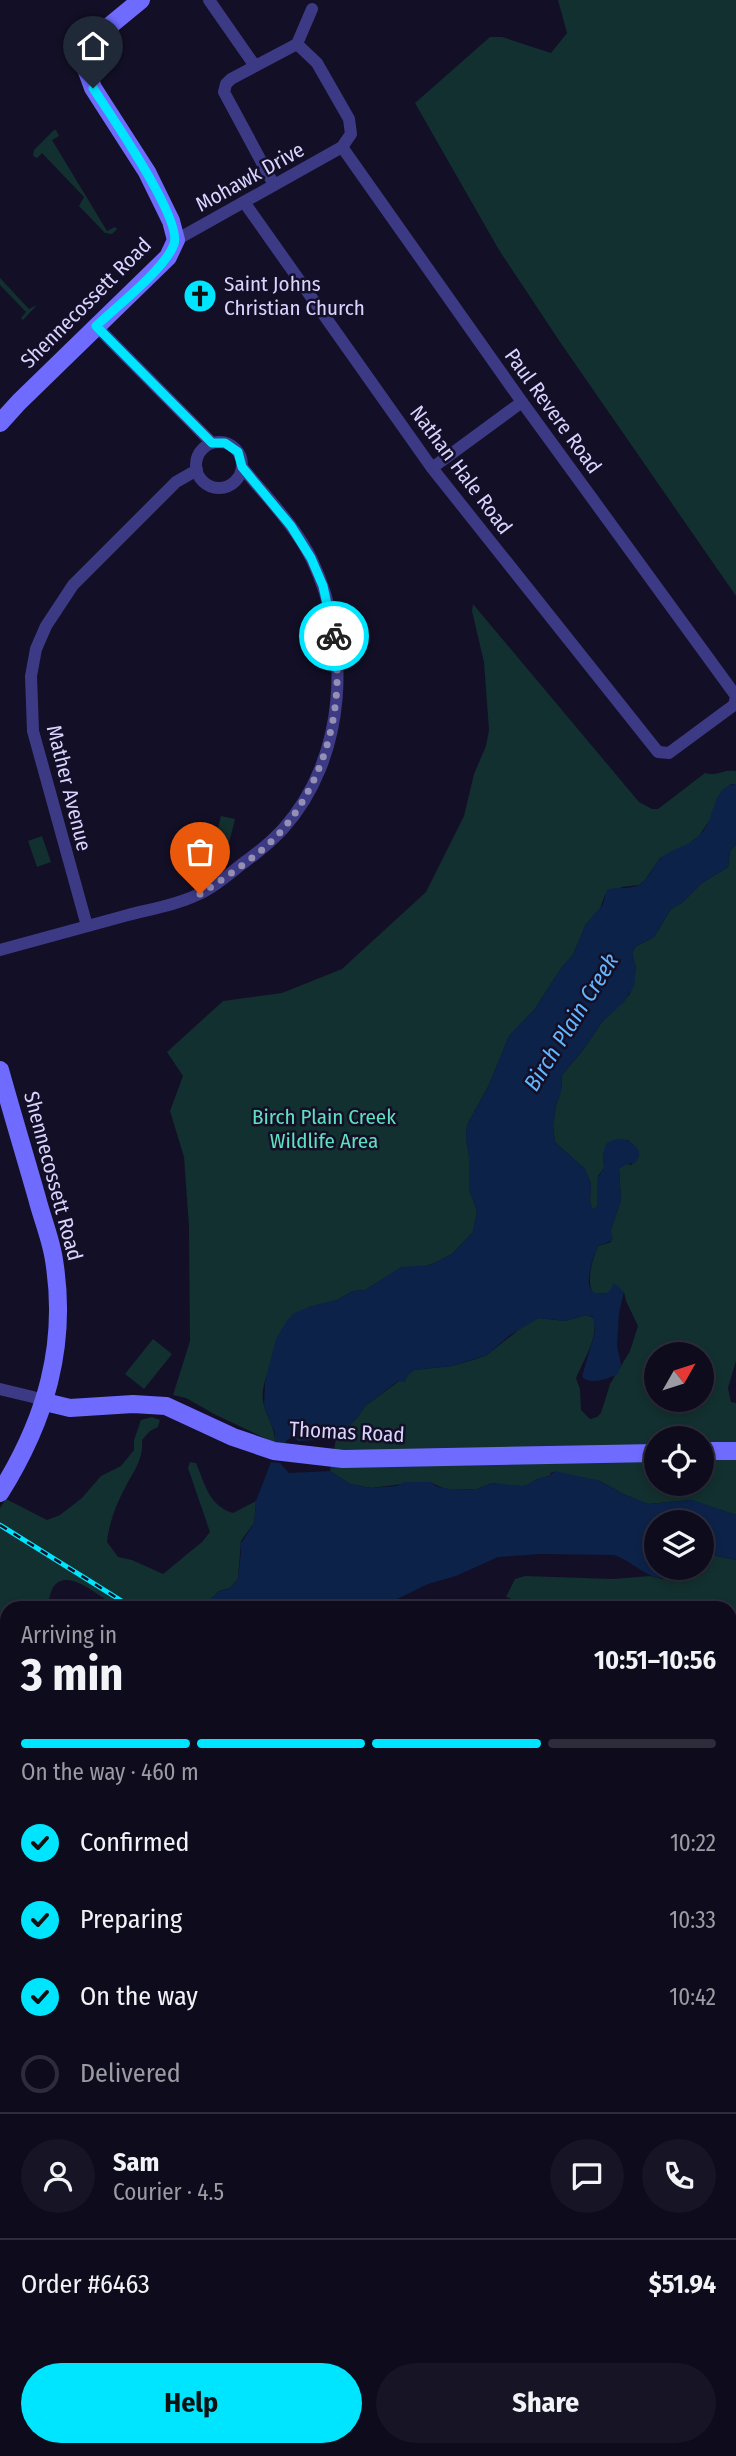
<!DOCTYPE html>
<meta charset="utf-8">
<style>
body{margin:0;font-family:"Fira Sans Condensed",sans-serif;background:#171425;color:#f1f3f6;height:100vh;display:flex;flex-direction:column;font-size:26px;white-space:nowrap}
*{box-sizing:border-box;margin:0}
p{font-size:23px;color:#9b9ba3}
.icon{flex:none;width:38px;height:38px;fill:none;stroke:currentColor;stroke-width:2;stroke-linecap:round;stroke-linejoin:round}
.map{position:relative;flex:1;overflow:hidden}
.details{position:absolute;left:0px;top:1601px;width:737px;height:856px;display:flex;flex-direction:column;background:#0e0b1c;border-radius:21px 21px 0 0;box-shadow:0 4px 10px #0003,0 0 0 2px #2e2b3b}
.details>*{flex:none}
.needle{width:46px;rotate:51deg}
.controls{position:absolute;left:644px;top:1342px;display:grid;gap:14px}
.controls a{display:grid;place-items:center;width:70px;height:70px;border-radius:50%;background:#0e0b1c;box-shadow:0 4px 10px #0003,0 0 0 2px #2e2b3b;font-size:35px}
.pin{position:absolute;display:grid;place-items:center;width:60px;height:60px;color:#fff;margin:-72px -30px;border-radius:50% 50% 50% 0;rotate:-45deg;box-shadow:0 0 7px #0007}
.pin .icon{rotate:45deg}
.courier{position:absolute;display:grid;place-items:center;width:70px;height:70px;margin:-35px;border:5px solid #00e5ff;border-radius:50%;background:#fff;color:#222;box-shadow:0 2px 9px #0007}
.overview em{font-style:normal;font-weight:700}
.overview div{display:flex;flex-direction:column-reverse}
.overview{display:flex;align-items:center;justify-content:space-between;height:119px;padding:0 21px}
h1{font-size:46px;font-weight:700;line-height:52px}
.bar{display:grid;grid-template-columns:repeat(4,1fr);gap:10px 7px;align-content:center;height:84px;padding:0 21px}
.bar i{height:9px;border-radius:5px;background:#2e2b3b}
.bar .current{background:#00e5ff}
.bar p{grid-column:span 4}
.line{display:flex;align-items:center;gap:18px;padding:0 21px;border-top:2px solid #2e2b3b}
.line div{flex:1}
.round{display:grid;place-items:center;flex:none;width:74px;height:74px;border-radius:37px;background:#171425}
ol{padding:0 21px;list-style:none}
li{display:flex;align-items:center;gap:21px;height:77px}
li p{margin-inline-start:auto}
li .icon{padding:7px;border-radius:50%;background:#00e5ff;color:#111;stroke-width:4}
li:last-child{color:#9b9ba3}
li i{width:38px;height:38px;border:4px solid #2e2b3b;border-radius:50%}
.cta{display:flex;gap:14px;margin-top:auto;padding:14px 21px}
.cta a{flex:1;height:80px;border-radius:42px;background:#00e5ff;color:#111;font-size:28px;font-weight:700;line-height:80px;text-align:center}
.cta a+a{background:#171425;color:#f1f3f6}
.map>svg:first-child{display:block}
.green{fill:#12302f;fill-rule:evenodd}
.water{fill:#0c2248}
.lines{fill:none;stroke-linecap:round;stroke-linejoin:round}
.stream{stroke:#0c2248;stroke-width:2.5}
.street{stroke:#3d3a85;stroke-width:12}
.secondary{stroke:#6f6bff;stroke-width:18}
.rail-casing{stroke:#00e5ff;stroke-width:5}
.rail{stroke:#130f26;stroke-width:2.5;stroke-dasharray:8;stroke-linecap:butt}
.done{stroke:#948fb3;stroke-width:7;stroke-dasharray:0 12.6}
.route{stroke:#00e5ff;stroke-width:9}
.labels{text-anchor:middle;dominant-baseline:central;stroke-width:5;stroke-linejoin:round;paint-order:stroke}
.street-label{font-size:21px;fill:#d9d4ff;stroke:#130f26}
.poi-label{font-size:21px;fill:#d9d4ff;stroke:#130f26;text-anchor:start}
.park-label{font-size:21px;fill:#5fe0c0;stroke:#130f26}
.water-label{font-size:23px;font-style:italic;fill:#62b6ff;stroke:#130f26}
</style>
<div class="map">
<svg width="736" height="2456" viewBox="0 0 736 2456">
<rect width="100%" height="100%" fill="#130f26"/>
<!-- green -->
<g class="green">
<polygon points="558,0 736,0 736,596 560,342 499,250 415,103 490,37 502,37 551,53 567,33"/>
<polygon points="54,130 56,130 59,136 52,140 107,231 115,227 117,229 112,234 105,233 79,206 84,197 42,153 37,158 33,156 34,150"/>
<polygon points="0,278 29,309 37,305 23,320 21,318 26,312 0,285"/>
<path d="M473 604 639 802 652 809H658L705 773C717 777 725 768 736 771V784H731L717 798 713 815 699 836 687 845 660 858 645 880 639 885 622 887 605 895 599 911 586 924 573 955 562 967 534 1010 509 1036 489 1085 467 1125 466 1138 469 1156V1189L477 1211 473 1232 452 1254 434 1263 423 1267 401 1268 365 1290 353 1291 337 1300 309 1307C293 1332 259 1370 263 1401 265 1416 276 1427 275 1443L214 1414 186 1398 173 1395 190 1341 189 1227 184 1157 170 1111 183 1076 167 1052 223 1001 282 993 342 969 426 892 464 816 474 774 486 746 489 730 484 662 472 611Z"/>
<polygon points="221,816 235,819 228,847 214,843"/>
<polygon points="42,836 51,862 37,867 28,841"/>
<path d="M736 844V1361L728 1388 731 1402 736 1403V1515L691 1500 648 1504 623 1494 600 1481 552 1472 549 1476 537 1479 528 1485 519 1487 492 1483 477 1489 447 1490 430 1482H418L371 1488 350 1484 330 1471 336 1439 357 1418 365 1406 414 1370 452 1366 476 1359 487 1355 527 1323 539 1318 565 1321 586 1315 594 1318C598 1339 584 1359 576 1378L580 1389 581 1410 590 1419 597 1417 601 1413 610 1384 630 1351 638 1326 626 1301 624 1292 593 1294C586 1279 592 1261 598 1246L611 1242V1230L621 1200 619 1168 627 1164 631 1165 639 1156V1151L628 1140 603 1153 604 1168 598 1176 597 1208 592 1209 590 1201 591 1184 585 1169 555 1142 553 1125 556 1106 561 1091 562 1075 583 1050 602 1022 630 994 636 968 632 954 635 947 654 937 671 909 683 902 702 883 728 867 730 851ZM656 1354H702V1400H656ZM656 1438H702V1484H656Z"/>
<polygon points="153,1339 172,1354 144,1389 125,1374"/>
<path d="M152 1417 160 1420 158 1427 150 1431 142 1440C144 1459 133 1472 125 1488 116 1504 109 1523 107 1542L118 1557 132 1560 163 1574 202 1542 210 1532 188 1468 190 1462 196 1463C205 1484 209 1506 233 1513L256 1501 254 1523 241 1541 238 1579 230 1588 219 1591 202 1608H105L108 1606 107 1600C94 1593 68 1569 54 1586 50 1591 49 1602 46 1608H7V1622L0 1624V1508L6 1499 47 1520 60 1515 82 1498 101 1476 121 1466 134 1450V1440L141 1420Z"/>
<polygon points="702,1553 736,1560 736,2239 730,2232 730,1608 530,1608 524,1603 506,1597 515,1579 525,1576 613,1579 650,1576 662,1579 673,1576 679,1568 702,1568"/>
<polygon points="730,2333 736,2340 736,2456 536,2456 527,2450 730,2450"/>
<polygon points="0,2420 7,2420 7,2450 342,2450 358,2456 0,2456"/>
</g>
<!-- water -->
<g class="water">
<path d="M736 784V844L730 851 728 867 702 883 683 902 671 909 654 937 635 947 632 954 636 968 634 986 624 1002 602 1022 583 1050 562 1075 561 1091 556 1106 553 1125 555 1142 585 1169 591 1184 590 1201 592 1209 597 1207V1179L604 1168 603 1153 606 1144C618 1134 631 1139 639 1151V1156L635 1163 627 1164 619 1168 621 1200 611 1230 613 1240 598 1246C591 1262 577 1303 609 1292L614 1283 624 1292 619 1313 617 1346 621 1364 618 1374C608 1379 591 1385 582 1377L595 1331 593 1317 586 1315 565 1321 539 1318 510 1335 487 1355 452 1366 414 1370 408 1375 405 1382 398 1381 365 1406 357 1418 336 1439 298 1441 292 1437 287 1440 284 1445 275 1443V1433L264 1407 265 1382 276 1339 286 1322 294 1313 309 1307 337 1300 353 1291 365 1290 401 1267 430 1265 452 1254 473 1232 477 1211 469 1189V1156L466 1138 467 1125 489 1085 509 1036 534 1010 562 967 573 955 586 924 603 904 607 890C618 886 629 890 639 885 651 878 653 863 663 856 678 846 694 845 704 830 715 815 713 785 736 784Z"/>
<path d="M271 1462 280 1463 289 1473 330 1471 350 1484 371 1488 396 1486 405 1482H430L438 1487 456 1490 477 1489 492 1483 525 1486 539 1478 549 1476 555 1471 600 1481 623 1494 648 1504 692 1500 736 1515V1560L702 1553V1522H656V1568H679C661 1595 635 1561 614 1555L541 1554 498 1557 456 1576 428 1584 397 1599 384 1608H202L218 1592 230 1588 238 1579 241 1551 240 1545 254 1523 256 1501Z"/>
<polygon points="0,2110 7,2124 7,2420 0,2419"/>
<polygon points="342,2450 527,2450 536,2456 358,2456"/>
</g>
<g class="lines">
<!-- stream -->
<polyline class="stream" points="590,2452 601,2450"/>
<!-- street -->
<g class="street">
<polyline points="209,0 255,66"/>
<polyline points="342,147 522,402 736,696"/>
<polyline points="274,185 224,92 226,84 231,79 297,44 312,9"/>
<polyline points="244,202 432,468 658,752 669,753 734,705 736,697"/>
<polyline points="176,240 342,147 351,134 349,119 317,63 297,44"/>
<polyline points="96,326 212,443"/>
<circle cx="219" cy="465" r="23"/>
<polyline points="432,468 522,402"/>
<polyline points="87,926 33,731 31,676 36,649 46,626 73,585 176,482 197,470"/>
<path d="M0 950C43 938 85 927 128 915 151 909 177 905 199 894 215 887 229 874 242 864 256 854 271 842 283 829 347 758 352 644 312 560 295 525 266 497 242 467"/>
<polyline points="0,1389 33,1397 45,1402"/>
</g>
<!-- secondary -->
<g class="secondary">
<polyline points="0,423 19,402 168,257 176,240 171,221 147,172 93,88 85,66 85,54 96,37 141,0"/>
<path d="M0 1070C12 1113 25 1156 37 1198 42 1218 51 1239 54 1260 68 1346 45 1421 0 1493"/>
<polyline points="45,1402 70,1408 133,1404 166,1406 233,1437 274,1451 343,1459 656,1453"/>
<polyline points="702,1451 736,1451"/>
</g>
<defs>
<g id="rail">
<polyline points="0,1525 133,1608"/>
<polyline points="730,1623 736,1622"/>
</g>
</defs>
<!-- rail casing -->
<use href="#rail" class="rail-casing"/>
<!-- rail -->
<use href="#rail" class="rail"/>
</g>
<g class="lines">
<!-- done -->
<path class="done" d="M200 894C229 875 262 854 284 828 327 775 345 702 334 636"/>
<!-- route -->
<path class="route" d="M93 88C109 113 183 219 174 244 166 268 116 307 96 326L212 443H225L238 452 242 467 291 526 311 558 323 586 334 636"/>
</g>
<!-- icons -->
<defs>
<symbol id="church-disc" viewBox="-11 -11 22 22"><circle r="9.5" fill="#00e5ff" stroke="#130f26"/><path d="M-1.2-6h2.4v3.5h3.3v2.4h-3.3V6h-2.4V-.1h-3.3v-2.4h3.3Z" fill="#111"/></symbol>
</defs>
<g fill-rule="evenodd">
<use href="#church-disc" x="181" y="277" width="38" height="38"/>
</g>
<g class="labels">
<!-- street labels -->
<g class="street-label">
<text transform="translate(250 177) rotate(-29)">Mohawk Drive</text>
<text transform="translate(86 303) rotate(-45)">Shennecossett Road</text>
<text transform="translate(553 411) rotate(54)">Paul Revere Road</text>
<text transform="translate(461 470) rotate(53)">Nathan Hale Road</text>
<text transform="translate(69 788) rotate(76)">Mather Avenue</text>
<text transform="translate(53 1176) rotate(75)">Shennecossett Road</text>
<text transform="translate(347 1432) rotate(3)">Thomas Road</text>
</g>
<!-- poi labels -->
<g class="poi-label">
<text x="224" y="284">Saint Johns<tspan x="224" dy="24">Christian Church</tspan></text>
</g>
<!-- park labels -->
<g class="park-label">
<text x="324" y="1117">Birch Plain Creek<tspan x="324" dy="24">Wildlife Area</tspan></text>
</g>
<!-- water labels -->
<g class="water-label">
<text transform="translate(571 1022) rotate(-58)">Birch Plain Creek</text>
</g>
</g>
</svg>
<div class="controls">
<a><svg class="needle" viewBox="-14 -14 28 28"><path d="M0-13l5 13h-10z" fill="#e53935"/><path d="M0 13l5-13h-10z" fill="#9b9ba3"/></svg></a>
<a><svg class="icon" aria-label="locate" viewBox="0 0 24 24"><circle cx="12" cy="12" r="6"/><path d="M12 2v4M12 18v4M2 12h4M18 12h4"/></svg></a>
<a><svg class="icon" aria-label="layers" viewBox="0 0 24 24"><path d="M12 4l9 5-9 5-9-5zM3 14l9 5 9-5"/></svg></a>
</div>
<div class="pin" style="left:200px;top:894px;background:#ea580c"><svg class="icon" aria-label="bag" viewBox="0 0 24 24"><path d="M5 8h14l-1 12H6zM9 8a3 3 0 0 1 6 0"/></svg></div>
<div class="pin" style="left:93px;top:88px;background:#1f2937"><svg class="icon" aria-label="home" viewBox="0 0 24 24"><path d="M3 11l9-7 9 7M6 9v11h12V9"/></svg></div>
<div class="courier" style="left:334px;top:636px"><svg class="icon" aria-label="bike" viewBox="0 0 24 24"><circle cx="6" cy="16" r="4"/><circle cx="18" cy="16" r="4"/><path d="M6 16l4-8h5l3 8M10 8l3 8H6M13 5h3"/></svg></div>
<section class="details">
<div class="overview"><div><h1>3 min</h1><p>Arriving in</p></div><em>10:51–10:56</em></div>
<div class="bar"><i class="current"></i><i class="current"></i><i class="current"></i><i></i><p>On the way · 460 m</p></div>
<ol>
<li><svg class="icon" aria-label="check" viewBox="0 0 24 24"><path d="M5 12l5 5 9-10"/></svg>Confirmed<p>10:22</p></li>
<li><svg class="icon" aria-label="check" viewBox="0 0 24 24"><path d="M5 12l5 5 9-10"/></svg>Preparing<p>10:33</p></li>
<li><svg class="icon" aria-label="check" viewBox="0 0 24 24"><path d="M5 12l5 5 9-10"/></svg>On the way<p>10:42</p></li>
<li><i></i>Delivered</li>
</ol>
<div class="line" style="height:126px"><a class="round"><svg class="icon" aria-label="person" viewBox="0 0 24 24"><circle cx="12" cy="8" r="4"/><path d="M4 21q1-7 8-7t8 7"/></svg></a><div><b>Sam</b><p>Courier · 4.5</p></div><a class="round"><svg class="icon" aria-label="chat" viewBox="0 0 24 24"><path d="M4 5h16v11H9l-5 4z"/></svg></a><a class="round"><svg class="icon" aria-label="phone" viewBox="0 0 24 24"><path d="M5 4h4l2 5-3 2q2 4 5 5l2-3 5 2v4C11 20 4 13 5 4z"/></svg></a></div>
<div class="line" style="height:91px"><div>Order #6463</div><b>$51.94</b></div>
<div class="cta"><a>Help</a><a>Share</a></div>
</section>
</div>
